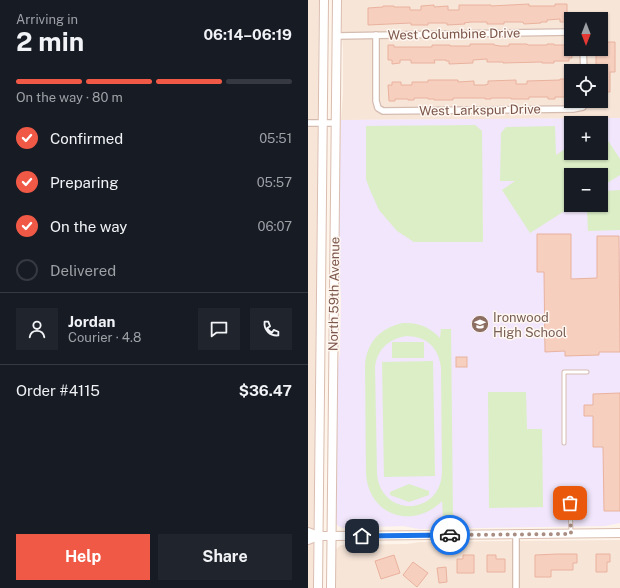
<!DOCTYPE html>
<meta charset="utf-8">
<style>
body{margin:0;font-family:"Public Sans",sans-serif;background:#20242c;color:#f1f3f6;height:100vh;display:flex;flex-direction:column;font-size:15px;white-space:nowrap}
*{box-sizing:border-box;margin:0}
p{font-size:13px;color:#9ea1a6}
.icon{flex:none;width:22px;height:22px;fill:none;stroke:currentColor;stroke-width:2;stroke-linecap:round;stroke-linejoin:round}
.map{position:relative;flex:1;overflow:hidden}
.panel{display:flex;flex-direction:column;background:#171b24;width:308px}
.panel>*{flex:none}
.needle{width:26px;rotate:180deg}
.buttons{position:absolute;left:256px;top:12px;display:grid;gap:8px}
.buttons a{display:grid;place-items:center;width:44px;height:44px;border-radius:0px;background:#171b24;box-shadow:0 1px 3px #0004;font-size:20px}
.pin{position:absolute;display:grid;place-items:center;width:34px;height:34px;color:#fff;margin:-17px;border-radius:8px;box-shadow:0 2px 6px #0006}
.courier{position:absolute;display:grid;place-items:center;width:40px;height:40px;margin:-20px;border:3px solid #1a73e8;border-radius:50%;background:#fff;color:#222;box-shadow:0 1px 5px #0007}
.headline em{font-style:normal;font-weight:700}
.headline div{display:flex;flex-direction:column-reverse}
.headline{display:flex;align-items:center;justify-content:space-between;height:68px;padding:0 16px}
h1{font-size:26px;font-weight:700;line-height:30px}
.bar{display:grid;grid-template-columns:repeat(4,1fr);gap:6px 4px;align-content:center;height:48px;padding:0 16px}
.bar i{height:5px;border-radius:3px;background:#363941}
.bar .on{background:#f15947}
.bar p{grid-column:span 4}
.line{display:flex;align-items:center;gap:10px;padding:0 16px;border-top:1px solid #363941}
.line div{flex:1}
.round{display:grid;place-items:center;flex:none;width:42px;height:42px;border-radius:0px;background:#20242c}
ol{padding:0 16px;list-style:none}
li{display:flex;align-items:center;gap:12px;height:44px}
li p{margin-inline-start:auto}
li .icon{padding:4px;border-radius:50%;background:#f15947;color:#fff;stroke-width:4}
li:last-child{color:#9ea1a6}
li i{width:22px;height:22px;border:2px solid #363941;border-radius:50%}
.primary-button{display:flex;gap:8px;margin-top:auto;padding:8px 16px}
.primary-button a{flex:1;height:46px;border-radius:0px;background:#f15947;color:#fff;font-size:16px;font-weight:700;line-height:46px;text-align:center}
.primary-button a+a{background:#20242c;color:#f1f3f6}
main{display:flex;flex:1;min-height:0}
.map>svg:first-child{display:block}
.residential{fill:#f7e5d8;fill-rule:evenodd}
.education{fill:#f1e6fb;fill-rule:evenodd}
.green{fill:#dbeec6;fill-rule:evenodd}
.building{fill:#f6cfbf;stroke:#eab29e}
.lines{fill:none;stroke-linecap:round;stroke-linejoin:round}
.lane-casing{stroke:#d5bcb1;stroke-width:5}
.street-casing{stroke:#d5bcb1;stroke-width:8}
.secondary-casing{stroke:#dabdb0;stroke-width:10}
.lane{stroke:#fff;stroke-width:3}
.street{stroke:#fff;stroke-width:5.5}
.secondary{stroke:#fff;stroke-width:8}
.done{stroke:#aa8d82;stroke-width:4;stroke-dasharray:0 7.2}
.route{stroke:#1a73e8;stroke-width:5}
.labels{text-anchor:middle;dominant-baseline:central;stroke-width:3;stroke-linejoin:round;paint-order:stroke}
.street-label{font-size:13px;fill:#7c564a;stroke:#fff8f2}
.education-label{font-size:13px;fill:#785e54;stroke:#fff8f2;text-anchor:start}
</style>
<main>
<section class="panel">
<div class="headline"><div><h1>2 min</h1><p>Arriving in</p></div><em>06:14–06:19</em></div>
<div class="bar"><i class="on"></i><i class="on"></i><i class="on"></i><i></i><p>On the way · 80 m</p></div>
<ol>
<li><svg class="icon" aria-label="check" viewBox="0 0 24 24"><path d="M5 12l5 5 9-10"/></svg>Confirmed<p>05:51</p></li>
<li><svg class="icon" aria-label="check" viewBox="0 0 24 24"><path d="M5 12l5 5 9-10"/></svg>Preparing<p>05:57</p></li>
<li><svg class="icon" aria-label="check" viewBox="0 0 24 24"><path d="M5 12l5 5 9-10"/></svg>On the way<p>06:07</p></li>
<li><i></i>Delivered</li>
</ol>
<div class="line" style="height:72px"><a class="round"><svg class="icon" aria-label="person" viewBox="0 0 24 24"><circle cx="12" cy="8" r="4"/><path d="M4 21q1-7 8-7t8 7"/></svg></a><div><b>Jordan</b><p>Courier · 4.8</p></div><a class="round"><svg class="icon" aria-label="chat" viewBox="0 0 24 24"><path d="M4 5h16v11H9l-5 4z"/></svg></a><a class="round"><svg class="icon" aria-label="phone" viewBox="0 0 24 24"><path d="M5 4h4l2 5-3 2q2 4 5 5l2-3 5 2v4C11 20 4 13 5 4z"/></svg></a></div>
<div class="line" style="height:52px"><div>Order #4115</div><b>$36.47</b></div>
<div class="primary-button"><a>Help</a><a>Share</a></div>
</section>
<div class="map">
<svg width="312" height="588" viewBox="0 0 312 588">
<rect width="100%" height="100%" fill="#fef4ea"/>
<!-- residential -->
<g class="residential">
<polygon points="0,0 11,0 5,588 0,588"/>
<path d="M33 0H312V118L33 120 35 94V49L33 23ZM263 19H293V49H263ZM263 71H293V101H263Z"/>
<polygon points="312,540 312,588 27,588 27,552 29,548 33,545 99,544 112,542"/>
</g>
<!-- education -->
<path class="education" d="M312 118V523L297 526 111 529 95 526 35 528 30 526 27 522 28 377 32 352 33 297 30 246 33 120ZM263 123H293V153H263ZM263 175H293V205H263Z"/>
<!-- green -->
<g class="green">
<polygon points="167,125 174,131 175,242 106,242 89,231 71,210 62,190 58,179 58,126"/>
<polygon points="247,126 248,155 263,145 263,153 293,153 293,130 312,159 312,175 293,187 293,175 263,175 263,205 266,205 222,233 194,190 207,181 192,181 193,133 198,127"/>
<polygon points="312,190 312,230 280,231 279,208 281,205 293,205 293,193 298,191"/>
<path d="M95 323C110 322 122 327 132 338L133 329H143L145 517H135L134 501C105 530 61 516 58 474L57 365C59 342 72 328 95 323ZM98 336C118 336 131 347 133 368L134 472C133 516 73 518 69 474L67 367C69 350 80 339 98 336Z"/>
<rect x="84" y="342" width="32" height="16"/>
<polygon points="125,361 127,476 76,477 74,362"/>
<polygon points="180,392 218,392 219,429 234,429 235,507 181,508"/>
<polygon points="101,484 121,491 121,495 101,502 82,495 82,492"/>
</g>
<!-- building -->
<g class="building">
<polygon points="221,4 221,6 247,6 247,4 259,4 259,22 252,22 252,19 239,20 239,22 233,22 233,23 216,24 215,22 196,22 196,24 179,24 179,22 163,22 156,23 157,24 139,25 139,23 120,23 120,25 103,25 103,23 60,25 60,8 75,7 75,6 86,6 86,7 102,7 102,10 113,10 113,6 126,5 126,7 140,6 140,10 151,10 151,5 183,5 183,6"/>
<polygon points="293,42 307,42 307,72 302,72 302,92 293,92 293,71 288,71 288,49 293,49"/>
<polygon points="162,44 186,44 186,45 192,46 201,46 201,44 219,44 220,45 239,45 239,44 246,44 246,45 263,45 264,58 261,58 261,61 246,61 246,63 234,63 234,62 195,63 195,62 179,62 179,59 165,60 165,63 141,64 141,61 138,61 138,60 126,60 127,63 103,63 103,60 92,60 92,63 84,64 84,60 80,60 80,45 86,45 86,47 124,47 124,45 142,45 142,46 162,46"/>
<polygon points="252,79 263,79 263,97 247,97 247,99 240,99 240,97 221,97 221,99 203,99 203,98 183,98 183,99 177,99 177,98 145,98 145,100 126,100 126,99 120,99 120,98 106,98 106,100 100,100 100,99 87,99 87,101 81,101 80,85 84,85 84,82 93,82 93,85 104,85 104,82 120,82 120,80 150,80 150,82 166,81 166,85 177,85 180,84 180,81 208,80 208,84 219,84 219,81 252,80"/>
<polygon points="229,234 263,234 263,279 289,278 289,236 311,236 312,352 291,352 291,355 257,356 257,351 237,352 236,272 229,272"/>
<rect x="148" y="357" width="11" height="10"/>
<polygon points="312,393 312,511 296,511 295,447 285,447 285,416 276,416 276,405 285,405 285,394"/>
<polygon points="250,554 269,554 269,563 265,563 265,570 243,570 243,577 227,577 227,555"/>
<polygon points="288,554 302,554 302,562 299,562 299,572 288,572"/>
<polygon points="86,555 92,573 73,579 67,561"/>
<polygon points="155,555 166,555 166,573 149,573 149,559 155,559"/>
<polygon points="179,555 188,555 188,559 197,559 197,572 179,572"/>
<polygon points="105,562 120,573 109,587 95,575"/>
<polygon points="138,567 139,582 131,583 129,568"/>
</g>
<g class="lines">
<defs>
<g id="lane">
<polyline points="256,443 256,372 279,372"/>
<polyline points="262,503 263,532"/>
</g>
<g id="street">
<polyline points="68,35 68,101 70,108 75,111 265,109 275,107 277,101"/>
<polyline points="29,36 263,32"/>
<polyline points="275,49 276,71"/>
<polyline points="0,123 27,123"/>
<polyline points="208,534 208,588"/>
</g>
<g id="secondary">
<polyline points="0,532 10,536 23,536 312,533"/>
<polyline points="0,540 10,536"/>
<polyline points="10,588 16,0"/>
<polyline points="23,588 29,0"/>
</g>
</defs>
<!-- lane casing -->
<use href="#lane" class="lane-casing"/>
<!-- street casing -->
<use href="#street" class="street-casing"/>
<!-- secondary casing -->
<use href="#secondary" class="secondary-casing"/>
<!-- lane -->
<use href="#lane" class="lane"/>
<!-- street -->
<use href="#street" class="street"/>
<!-- secondary -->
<use href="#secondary" class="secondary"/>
</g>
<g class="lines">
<!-- done -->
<polyline class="done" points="142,535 263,534 262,503"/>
<!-- route -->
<polyline class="route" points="54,536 142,535"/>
</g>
<!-- icons -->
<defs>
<symbol id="school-disc" viewBox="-11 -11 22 22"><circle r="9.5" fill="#8d6e63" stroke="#fff8f2"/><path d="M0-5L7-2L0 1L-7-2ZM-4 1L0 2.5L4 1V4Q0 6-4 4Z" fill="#fff"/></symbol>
</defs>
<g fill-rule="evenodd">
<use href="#school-disc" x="162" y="314" width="20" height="20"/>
</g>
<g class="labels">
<!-- street labels -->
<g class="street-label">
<text transform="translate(146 34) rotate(-1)">West Columbine Drive</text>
<text transform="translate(172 110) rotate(-1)">West Larkspur Drive</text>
<text transform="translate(26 294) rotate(-89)">North 59th Avenue</text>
</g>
<!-- education labels -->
<g class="education-label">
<text x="185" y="317">Ironwood<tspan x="185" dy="15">High School</tspan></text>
</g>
</g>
</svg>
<div class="buttons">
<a><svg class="needle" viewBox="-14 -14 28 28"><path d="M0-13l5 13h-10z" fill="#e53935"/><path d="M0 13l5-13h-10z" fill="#9ea1a6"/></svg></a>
<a><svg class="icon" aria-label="locate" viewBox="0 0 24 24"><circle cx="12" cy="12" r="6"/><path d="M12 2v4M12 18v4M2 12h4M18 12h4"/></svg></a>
<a>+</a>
<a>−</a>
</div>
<div class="pin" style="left:262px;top:503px;background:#ea580c"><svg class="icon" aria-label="bag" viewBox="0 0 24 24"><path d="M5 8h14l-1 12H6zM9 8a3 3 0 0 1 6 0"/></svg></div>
<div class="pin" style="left:54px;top:536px;background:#1f2937"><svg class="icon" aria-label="home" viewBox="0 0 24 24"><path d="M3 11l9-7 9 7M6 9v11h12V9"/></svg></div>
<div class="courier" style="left:142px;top:535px"><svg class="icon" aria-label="car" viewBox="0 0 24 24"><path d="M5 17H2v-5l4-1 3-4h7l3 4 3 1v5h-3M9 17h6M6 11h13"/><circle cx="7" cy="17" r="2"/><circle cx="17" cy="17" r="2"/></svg></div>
</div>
</main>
